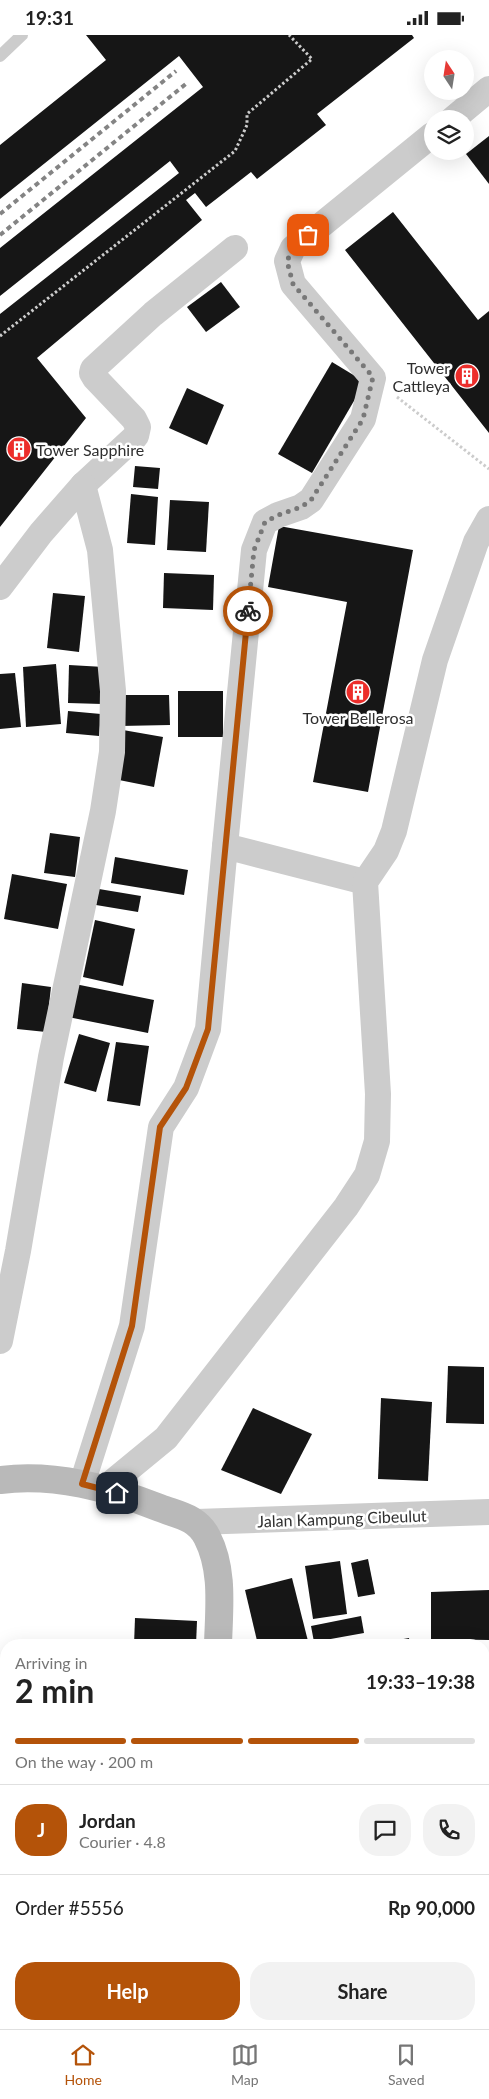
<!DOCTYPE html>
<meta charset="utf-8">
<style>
body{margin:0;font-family:Lato,sans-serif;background:#f2f2f2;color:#222;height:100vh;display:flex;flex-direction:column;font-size:19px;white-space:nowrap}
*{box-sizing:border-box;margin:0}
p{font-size:16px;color:#767676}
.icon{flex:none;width:28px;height:28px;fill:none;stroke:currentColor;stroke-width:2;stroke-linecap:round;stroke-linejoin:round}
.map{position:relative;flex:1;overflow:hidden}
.details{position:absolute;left:0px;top:1604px;width:490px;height:391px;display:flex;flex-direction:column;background:#fff;border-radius:20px 20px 0 0;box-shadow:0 5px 20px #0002}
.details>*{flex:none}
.needle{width:32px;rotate:348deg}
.fabs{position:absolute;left:424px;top:15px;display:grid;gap:10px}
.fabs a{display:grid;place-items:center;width:50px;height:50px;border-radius:50%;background:#fff;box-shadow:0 5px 20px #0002;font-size:25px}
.pin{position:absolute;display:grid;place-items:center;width:42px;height:42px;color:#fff;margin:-21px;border-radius:10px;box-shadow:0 2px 8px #0006}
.courier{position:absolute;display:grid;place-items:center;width:50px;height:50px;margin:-25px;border:4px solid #b45309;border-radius:50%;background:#fff;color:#222;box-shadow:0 1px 6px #0007}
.head em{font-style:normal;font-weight:700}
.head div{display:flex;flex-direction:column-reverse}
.head{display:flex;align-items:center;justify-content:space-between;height:85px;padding:0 15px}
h1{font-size:32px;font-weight:700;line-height:38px}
.bar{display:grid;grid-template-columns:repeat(4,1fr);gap:8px 5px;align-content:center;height:60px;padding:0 15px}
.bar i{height:6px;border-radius:4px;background:#e0e0e0}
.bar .selected{background:#b45309}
.bar p{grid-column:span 4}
.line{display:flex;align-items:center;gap:12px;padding:0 15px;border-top:1px solid #e0e0e0}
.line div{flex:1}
.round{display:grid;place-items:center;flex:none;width:52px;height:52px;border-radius:20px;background:#f2f2f2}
.cta{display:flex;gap:10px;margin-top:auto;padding:10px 15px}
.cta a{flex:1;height:58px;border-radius:20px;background:#b45309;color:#fff;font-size:20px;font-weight:700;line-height:58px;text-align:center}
.cta a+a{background:#f2f2f2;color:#222}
.status{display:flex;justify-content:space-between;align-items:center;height:35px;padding:0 25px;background:#fff;direction:ltr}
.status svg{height:14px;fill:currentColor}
.dock{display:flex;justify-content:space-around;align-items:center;height:70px;border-top:1px solid #e0e0e0;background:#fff;font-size:14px;color:#767676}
.dock a{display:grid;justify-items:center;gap:2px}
.dock .selected{color:#b45309}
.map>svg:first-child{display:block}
.water{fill:#c7dbed}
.building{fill:#161616}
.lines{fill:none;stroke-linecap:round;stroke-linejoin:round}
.path{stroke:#ccc;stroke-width:3;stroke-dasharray:2.5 2.5;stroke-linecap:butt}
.lane{stroke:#ccc;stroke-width:12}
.street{stroke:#ccc;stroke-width:26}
.secondary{stroke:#b9b9b9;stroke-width:28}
.rail{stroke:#848484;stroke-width:4;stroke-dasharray:5 4;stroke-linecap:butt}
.done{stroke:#787878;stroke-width:5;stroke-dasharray:0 9}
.route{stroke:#b45309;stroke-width:6}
.labels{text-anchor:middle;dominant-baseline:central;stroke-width:5;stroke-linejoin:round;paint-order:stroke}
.poi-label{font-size:16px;fill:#2f2f2f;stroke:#fff;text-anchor:end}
.street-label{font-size:16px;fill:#2f2f2f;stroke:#fff}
</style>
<div class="status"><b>19:31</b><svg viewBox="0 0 49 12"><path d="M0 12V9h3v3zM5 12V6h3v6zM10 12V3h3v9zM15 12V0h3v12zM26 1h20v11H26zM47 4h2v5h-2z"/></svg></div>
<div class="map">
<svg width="489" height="1994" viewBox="0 0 489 1994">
<rect width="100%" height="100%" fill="#fff"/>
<!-- water -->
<polygon class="water" points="6,1757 6,1799 0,1792 0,1758"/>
<!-- building -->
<g class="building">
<polygon points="86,0 412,0 414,3 317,79 326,90 257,144 251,137 206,172 195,158 186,165 202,185 37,323 86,383 0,492 0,279 179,138 170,126 0,261 0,213 203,52 179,21 0,164 0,110 106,25"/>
<polygon points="489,101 489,149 466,119"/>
<polygon points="393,177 478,285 489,276 489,398 345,215"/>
<polygon points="221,247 240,272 206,297 187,272"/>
<polygon points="332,327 365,347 312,438 278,419"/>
<polygon points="187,353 224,370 207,410 169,393"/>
<polygon points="135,431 160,433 158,454 133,452"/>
<polygon points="131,459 158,462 155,510 127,508"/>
<polygon points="170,465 209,467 206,517 167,515"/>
<polygon points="279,491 413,515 368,757 313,747 347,567 268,552"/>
<polygon points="164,538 214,540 213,575 163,573"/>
<polygon points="53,558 85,561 79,617 47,613"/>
<polygon points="56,629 61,689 26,692 23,632"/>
<polygon points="69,630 104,632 102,669 68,668"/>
<polygon points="15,638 21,692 0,694 0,639"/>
<rect x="178" y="656" width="45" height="46"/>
<polygon points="119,660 169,660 170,690 120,691"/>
<polygon points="68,676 101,679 99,701 66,698"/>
<polygon points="123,695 163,702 154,752 114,744"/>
<polygon points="50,798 80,802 75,842 44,838"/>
<polygon points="115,822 188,835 184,860 111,848"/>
<polygon points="12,839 67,849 58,894 4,884"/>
<polygon points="99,854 141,861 138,877 96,870"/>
<polygon points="95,885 135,894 123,951 83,942"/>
<polygon points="22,948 51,952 46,997 17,994"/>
<polygon points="75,949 154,965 148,998 68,982"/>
<polygon points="79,999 110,1008 96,1057 64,1048"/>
<polygon points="116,1007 149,1011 140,1071 107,1066"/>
<polygon points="448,1331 484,1332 484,1389 446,1388"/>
<polygon points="381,1363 432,1367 428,1446 378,1444"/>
<polygon points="253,1373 312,1399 281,1459 221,1435"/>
<polygon points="368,1524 375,1559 358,1562 351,1528"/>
<polygon points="340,1526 347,1579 313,1584 305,1531"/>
<polygon points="292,1543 309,1610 258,1610 245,1555"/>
<polygon points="489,1555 489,1605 431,1604 431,1557"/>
<polygon points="361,1581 364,1598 314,1607 311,1591"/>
<polygon points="135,1583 197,1586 196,1610 134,1610"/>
<polygon points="409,1603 410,1610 376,1610 376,1609"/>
<polygon points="489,1872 489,1908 488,1909 484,1888 484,1873"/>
<polygon points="489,1928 489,1993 480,1994 479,1989 484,1989 484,1929"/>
</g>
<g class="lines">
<!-- path -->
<g class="path">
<polyline points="0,301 235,116 247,90 247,79 312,24 289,0"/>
<polyline points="397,362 489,434"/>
</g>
<!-- lane -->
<polyline class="lane" points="0,21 22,0"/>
<!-- street -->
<g class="street">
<polyline points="453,84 489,54"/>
<polyline points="83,450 136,401 138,392 134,384 95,343 92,338 93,334 153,279 235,213"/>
<polyline points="0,552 41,498 83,450 100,515 113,656 112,717 103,776 51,1022 18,1216 0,1306"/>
<polyline points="225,811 254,515 265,487 278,480 301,472 311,465 363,384 373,343 293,249 287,226 293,213 432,100"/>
<polyline points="82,1449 132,1291 161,1092 186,1053 208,994 225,811 365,847"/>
<polyline points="104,1454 166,1403 346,1172 367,1140 377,1106 378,1059 365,847 386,816 394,796 435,625 476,507 489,484"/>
<polyline points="196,1487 489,1477"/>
<polyline points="0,1721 6,1722"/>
<polyline points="484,1844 489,1843"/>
</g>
<!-- secondary -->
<g class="secondary">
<path d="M0 1445C55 1438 109 1453 160 1473 178 1480 197 1482 207 1502 224 1535 219 1573 218 1610"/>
<polyline points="464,1989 465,1994"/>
</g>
<!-- rail -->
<g class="rail">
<polyline points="0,179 176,36"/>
<polyline points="0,200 187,48"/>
</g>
</g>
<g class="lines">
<!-- done -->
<polyline class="done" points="248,576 254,515 265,487 278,480 301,472 311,465 363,384 373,342 293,249 287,226 293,213 308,200"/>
<!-- route -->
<polyline class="route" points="117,1458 82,1449 132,1291 160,1092 186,1053 208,994 248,576"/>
</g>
<!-- icons -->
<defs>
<symbol id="building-disc" viewBox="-11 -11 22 22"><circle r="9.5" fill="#ec2d2a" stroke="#fff"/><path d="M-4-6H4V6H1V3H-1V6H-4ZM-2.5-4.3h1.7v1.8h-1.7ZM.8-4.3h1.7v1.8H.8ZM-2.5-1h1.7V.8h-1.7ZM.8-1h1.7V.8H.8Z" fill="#fff"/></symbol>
</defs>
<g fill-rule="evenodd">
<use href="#building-disc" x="453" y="327" width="28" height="28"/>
<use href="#building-disc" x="5" y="400" width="28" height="28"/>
<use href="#building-disc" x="344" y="643" width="28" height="28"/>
</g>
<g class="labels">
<!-- poi labels -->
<g class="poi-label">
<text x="450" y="332">Tower<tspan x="450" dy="18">Cattleya</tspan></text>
<text x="36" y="414" text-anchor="start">Tower Sapphire</text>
<text x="358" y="682" text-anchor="middle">Tower Bellerosa</text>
</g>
<!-- street labels -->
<g class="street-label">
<text transform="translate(342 1483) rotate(-2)">Jalan Kampung Cibeulut</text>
</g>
</g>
</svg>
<div class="fabs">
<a><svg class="needle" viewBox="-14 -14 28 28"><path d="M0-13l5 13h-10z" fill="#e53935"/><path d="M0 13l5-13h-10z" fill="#767676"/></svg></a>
<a><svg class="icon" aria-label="layers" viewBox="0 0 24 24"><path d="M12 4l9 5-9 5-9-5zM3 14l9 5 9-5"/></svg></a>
</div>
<div class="pin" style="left:308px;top:200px;background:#ea580c"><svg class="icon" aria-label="bag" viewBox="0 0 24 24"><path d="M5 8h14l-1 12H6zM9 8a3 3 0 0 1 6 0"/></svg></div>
<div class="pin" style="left:117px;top:1458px;background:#1f2937"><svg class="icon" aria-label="home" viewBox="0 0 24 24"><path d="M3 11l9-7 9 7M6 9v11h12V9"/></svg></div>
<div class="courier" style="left:248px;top:576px"><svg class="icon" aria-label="bike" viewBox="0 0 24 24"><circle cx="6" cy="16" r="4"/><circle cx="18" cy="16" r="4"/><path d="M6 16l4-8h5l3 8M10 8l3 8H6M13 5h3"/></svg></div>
<section class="details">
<div class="head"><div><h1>2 min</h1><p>Arriving in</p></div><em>19:33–19:38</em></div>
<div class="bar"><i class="selected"></i><i class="selected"></i><i class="selected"></i><i></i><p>On the way · 200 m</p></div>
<div class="line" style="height:90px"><b class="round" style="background:#b45309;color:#fff">J</b><div><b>Jordan</b><p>Courier · 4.8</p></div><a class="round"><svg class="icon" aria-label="chat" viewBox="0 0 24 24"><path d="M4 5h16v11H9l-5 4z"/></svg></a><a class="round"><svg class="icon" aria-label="phone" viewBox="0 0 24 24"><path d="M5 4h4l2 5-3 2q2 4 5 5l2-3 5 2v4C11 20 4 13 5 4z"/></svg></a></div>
<div class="line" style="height:65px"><div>Order #5556</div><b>Rp 90,000</b></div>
<div class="cta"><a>Help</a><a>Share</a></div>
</section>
</div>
<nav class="dock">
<a class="selected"><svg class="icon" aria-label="home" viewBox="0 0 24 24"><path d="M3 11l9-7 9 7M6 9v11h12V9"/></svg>Home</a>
<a><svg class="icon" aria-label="map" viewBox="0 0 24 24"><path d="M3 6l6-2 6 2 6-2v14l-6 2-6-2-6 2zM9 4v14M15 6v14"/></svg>Map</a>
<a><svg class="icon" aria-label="saved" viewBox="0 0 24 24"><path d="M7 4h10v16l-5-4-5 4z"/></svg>Saved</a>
</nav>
